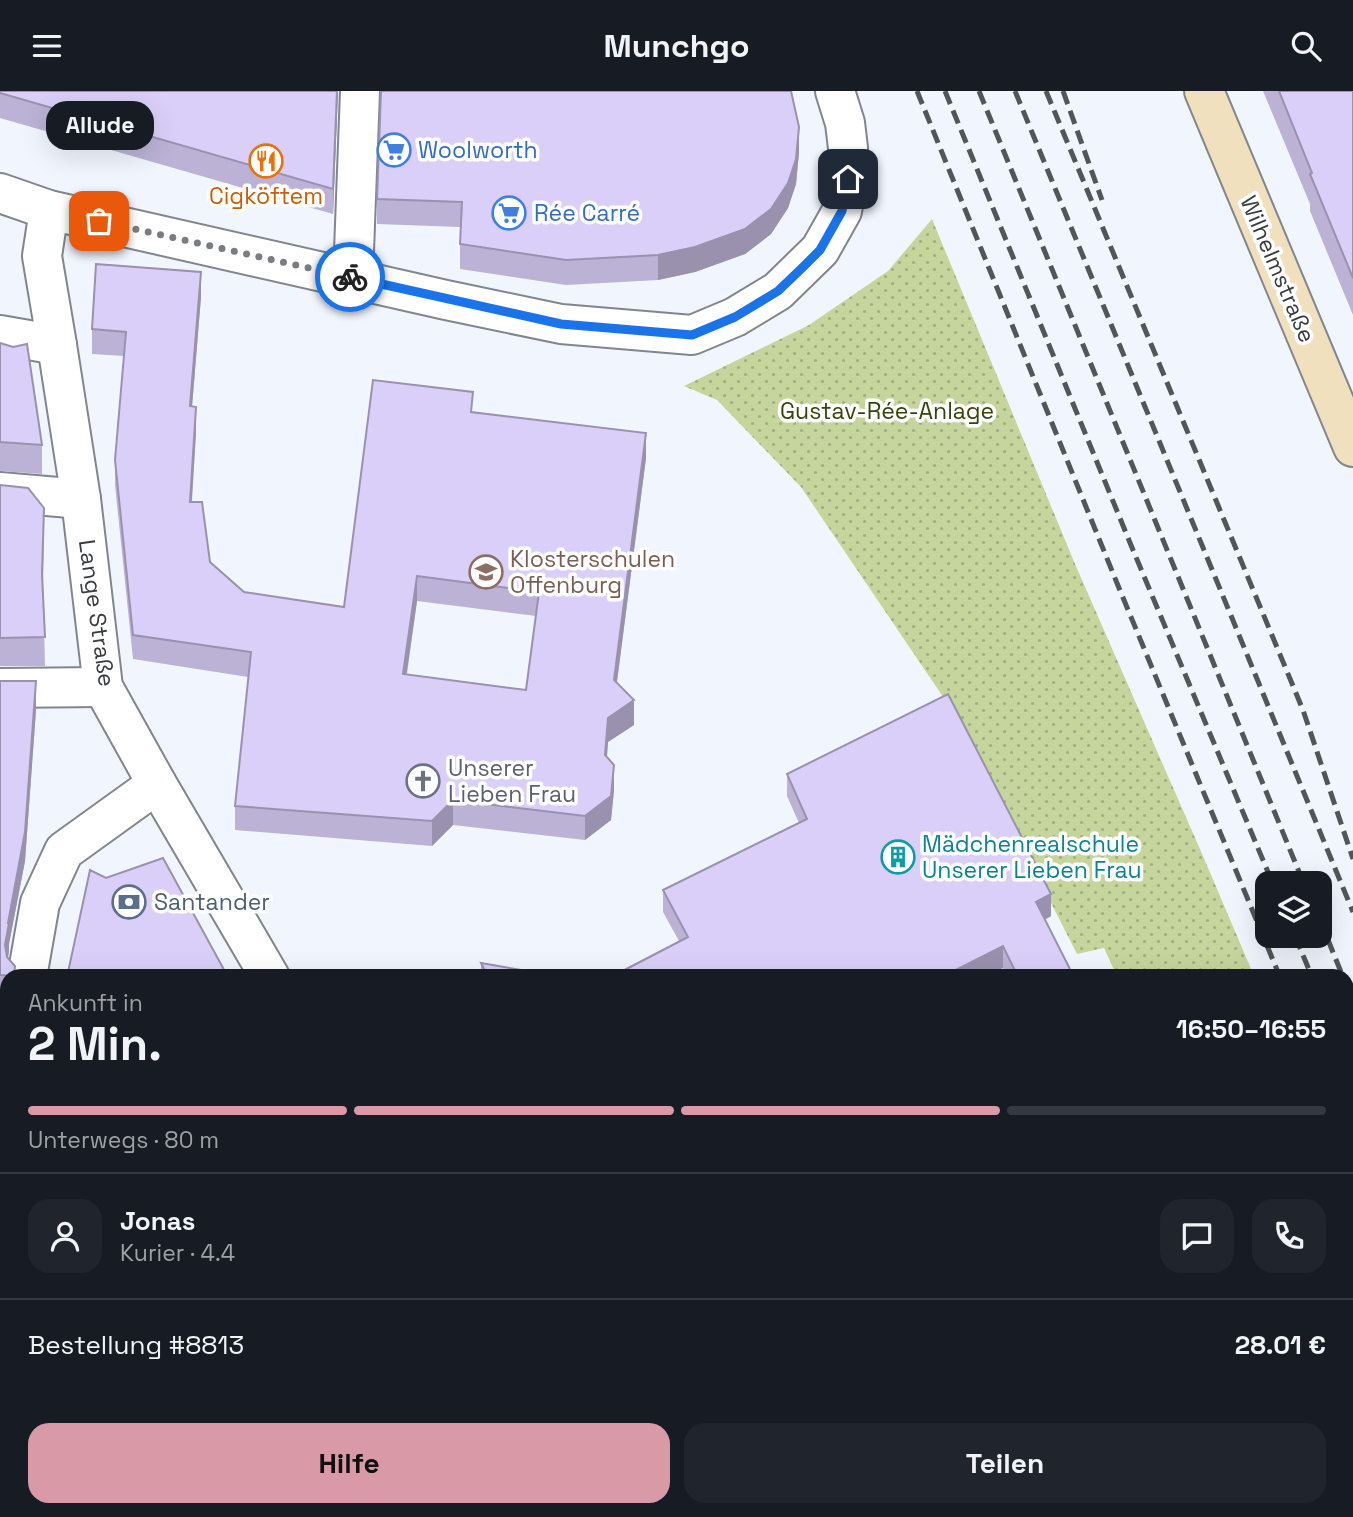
<!DOCTYPE html>
<html lang="de">
<meta charset="utf-8">
<style>
body{margin:0;font-family:"Space Grotesk",sans-serif;background:#20242c;color:#f1f3f6;height:100vh;display:flex;flex-direction:column;font-size:26px;white-space:nowrap}
*{box-sizing:border-box;margin:0}
p{font-size:23px;color:#9ea1a6}
.icon{flex:none;width:38px;height:38px;fill:none;stroke:currentColor;stroke-width:2;stroke-linecap:round;stroke-linejoin:round}
.map{position:relative;flex:1;overflow:hidden}
.sheet{position:absolute;left:0px;top:878px;width:1354px;height:548px;display:flex;flex-direction:column;background:#171b24;border-radius:21px 21px 0 0;box-shadow:0 7px 28px #0002}
.sheet>*{flex:none}
.buttons{position:absolute;left:1255px;top:780px;display:grid;gap:14px}
.buttons a{display:grid;place-items:center;width:77px;height:77px;border-radius:14px;background:#171b24;box-shadow:0 7px 28px #0002;font-size:35px}
.pin{position:absolute;display:grid;place-items:center;width:60px;height:60px;color:#fff;margin:-30px;border-radius:14px;box-shadow:0 4px 10px #0006}
.courier{position:absolute;display:grid;place-items:center;width:70px;height:70px;margin:-35px;border:5px solid #1a73e8;border-radius:50%;background:#fff;color:#222;box-shadow:0 2px 9px #0007}
.bubble{position:absolute;height:49px;border-radius:21px;background:#171b24;box-shadow:0 7px 28px #0002;font-size:23px;font-weight:700;line-height:49px;text-align:center}
.summary em{font-style:normal;font-weight:700}
.summary div{display:flex;flex-direction:column-reverse}
.summary{display:flex;align-items:center;justify-content:space-between;height:119px;padding:0 28px}
h1{font-size:46px;font-weight:700;line-height:52px}
.bar{display:grid;grid-template-columns:repeat(4,1fr);gap:10px 7px;align-content:center;height:84px;padding:0 28px}
.bar i{height:9px;border-radius:5px;background:#363941}
.bar .on{background:#d999a7}
.bar p{grid-column:span 4}
.line{display:flex;align-items:center;gap:18px;padding:0 28px;border-top:2px solid #363941}
.line div{flex:1}
.round{display:grid;place-items:center;flex:none;width:74px;height:74px;border-radius:21px;background:#20242c}
.cta{display:flex;gap:14px;margin-top:auto;padding:14px 28px}
.cta a{flex:1;height:80px;border-radius:21px;background:#d999a7;color:#111;font-size:28px;font-weight:700;line-height:80px;text-align:center}
.cta a+a{background:#20242c;color:#f1f3f6}
header{display:flex;justify-content:space-between;align-items:center;height:91px;padding:0 28px;background:#171b24;font-size:32px;font-weight:700}
.map>svg:first-child{display:block}
.park{fill:url(#park-dots)}
.lines{fill:none;stroke-linecap:round;stroke-linejoin:round}
.street-casing{stroke:#80868e;stroke-width:42}
.secondary-casing{stroke:#80868e;stroke-width:42}
.street{stroke:#fff;stroke-width:38}
.secondary{stroke:#f1e0bd;stroke-width:38}
.rail{stroke:#525659;stroke-width:5;stroke-dasharray:14 7;stroke-linecap:butt}
.wall{fill:#bbb2d5;fill-rule:evenodd}
.shaded-wall{fill:#9991ae}
.building{fill:#dacff8;stroke:#9991ae;stroke-width:2;fill-rule:evenodd}
.done{stroke:#797d82;stroke-width:7;stroke-dasharray:0 12.6}
.route{stroke:#1a73e8;stroke-width:9}
.labels{text-anchor:middle;dominant-baseline:central;stroke-width:7;stroke-linejoin:round;paint-order:stroke}
.shop-label{font-size:23px;fill:#366cbe;stroke:#fff;text-anchor:start}
.food-label{font-size:23px;fill:#c56008;stroke:#fff}
.street-label{font-size:23px;fill:#393c3f;stroke:#fff}
.park-label{font-size:23px;fill:#37420c;stroke:#fff}
.education-label{font-size:23px;fill:#785e54;stroke:#fff;text-anchor:start}
.worship-label{font-size:23px;fill:#5b616d;stroke:#fff;text-anchor:start}
.culture-label{font-size:23px;fill:#0d838f;stroke:#fff;text-anchor:start}
.service-label{font-size:23px;fill:#4e5e75;stroke:#fff;text-anchor:start}
</style>
<header><svg class="icon" aria-label="menu" viewBox="0 0 24 24"><path d="M4 6h16M4 12h16M4 18h16"/></svg>Munchgo<svg class="icon" aria-label="search" viewBox="0 0 24 24"><circle cx="10" cy="10" r="6"/><path d="M15 15l6 6"/></svg></header>
<div class="map">
<svg width="1353" height="1426" viewBox="0 0 1353 1426">
<defs>
<pattern id="park-dots" width="8" height="8" patternUnits="userSpaceOnUse" patternTransform="scale(1.75)"><rect width="8" height="8" fill="#c6d59c"/><path d="M2 2h.1M6 6h.1" fill="none" stroke="#a2ae81" stroke-width="1.8" stroke-linecap="round"/></pattern>
</defs>
<rect width="100%" height="100%" fill="#f1f6fe"/>
<!-- park -->
<g class="park">
<polygon points="932,128 1075,473 1203,765 1254,885 1117,885 1104,857 1077,863 956,625 801,396 717,309 684,295 809,234 888,180"/>
<polygon points="1348,1111 1353,1125 1353,1404 1348,1392"/>
</g>
<g class="lines">
<defs>
<g id="street">
<polyline points="0,102 49,119 446,209 561,233 692,244 735,226 778,200 820,159 842,120 848,88 848,57 845,32 835,0"/>
<polyline points="49,119 42,165 57,254 81,408 103,596 157,693 270,886"/>
<polyline points="353,187 360,0"/>
<polyline points="0,244 57,254"/>
<polyline points="0,401 81,408"/>
<polyline points="0,597 103,596"/>
<polyline points="27,886 40,812 64,760 157,693"/>
<polyline points="0,936 7,936"/>
<polyline points="0,986 7,968"/>
<polyline points="602,1419 606,1426"/>
<polyline points="1230,1419 1234,1426"/>
</g>
<polyline id="secondary" points="1204,0 1353,356"/>
</defs>
<!-- street casing -->
<use href="#street" class="street-casing"/>
<!-- secondary casing -->
<use href="#secondary" class="secondary-casing"/>
<!-- street -->
<use href="#street" class="street"/>
<!-- secondary -->
<use href="#secondary" class="secondary"/>
<!-- rail -->
<g class="rail">
<polyline points="917,0 1119,497 1280,886"/>
<polyline points="945,0 1133,459 1273,793"/>
<polyline points="979,0 1304,793"/>
<polyline points="1015,0 1353,821"/>
<polyline points="1046,0 1303,619 1353,768"/>
<polyline points="1063,0 1102,109"/>
<polyline points="1320,829 1343,886"/>
<polyline points="1295,845 1312,886"/>
<polyline points="1348,895 1353,908"/>
<polyline points="1348,972 1353,985"/>
<polyline points="1348,1050 1353,1063"/>
</g>
</g>
<!-- wall -->
<g class="wall">
<polygon points="0,0 338,0 333,123 0,27"/>
<polygon points="1263,0 1353,0 1353,224 1310,120 1310,113"/>
<polygon points="799,61 796,93 788,117 771,143 745,163 695,181 658,189 566,194 460,178 460,136 377,133 377,108"/>
<path d="M201 206 192 316 196 341 192 411 210 471 244 501 344 516 473 322 646 367 617 591 634 634 608 651 607 666 614 699 611 729 585 749 453 734 432 755 235 739V715L248 586 133 568 115 394V369L124 265 92 263V238ZM417 510 536 525 526 599 407 583Z"/>
<polygon points="0,252 42,354 42,383 0,380"/>
<polygon points="0,394 44,446 43,496 45,575 0,575"/>
<polygon points="0,590 36,619 25,770 9,853 8,867 15,886 7,886 7,913 0,912"/>
<polygon points="787,683 1051,825 1045,829 1074,886 1007,886 1003,877 679,850 663,821 663,799 799,732 787,705"/>
<polygon points="481,872 545,886 481,886"/>
<polygon points="7,1020 7,1272 0,1273 0,1039"/>
<polygon points="7,1294 7,1390 0,1391 0,1295"/>
<polygon points="680,1419 1219,1419 1224,1424 1233,1426 680,1426"/>
</g>
<!-- shaded-wall -->
<g class="shaded-wall">
<polygon points="337,0 338,0 333,123 333,98"/>
<polygon points="799,36 799,61 796,93 788,117 771,143 745,163 695,181 658,189 658,164"/>
<polygon points="201,181 201,206 190,340 190,315"/>
<polygon points="196,316 196,341 190,436 190,411"/>
<polygon points="646,342 646,367 614,613 614,589"/>
<polygon points="417,485 417,510 403,607 403,583"/>
<polygon points="36,590 36,619 25,770 9,853 9,861 5,882 5,854"/>
<polygon points="634,609 634,634 608,651 605,689 605,664 608,627"/>
<polygon points="614,674 614,699 611,729 585,749 585,725"/>
<polygon points="453,709 453,734 432,755 432,730"/>
<polygon points="1051,803 1051,825 1036,833 1036,811"/>
<polygon points="1003,855 1003,877 986,886 942,886"/>
<polygon points="1308,1419 1336,1419 1336,1423 1332,1426 1297,1426"/>
</g>
<!-- building -->
<g class="building">
<polygon points="0,0 337,0 333,98 0,2"/>
<polygon points="381,0 791,0 799,36 796,68 788,92 771,118 745,138 695,156 658,164 566,169 460,153 462,111 377,108"/>
<polygon points="1279,0 1353,0 1353,187 1310,83 1312,82"/>
<path d="M96 173 201 181 190 315 196 316 190 411H202L210 471 244 501 344 516 373 289 473 301 471 321 646 342 614 589 634 609 608 627 605 664 614 674 611 705 585 725 453 709 432 730 235 715 251 561 133 544 115 369 126 241 92 238ZM417 485 539 501 526 599 403 583Z"/>
<polygon points="0,252 13,256 27,253 42,354 0,351"/>
<polygon points="0,394 28,397 44,417 42,483 45,546 0,547"/>
<polygon points="0,590 36,590 25,741 8,832 9,832 5,854 7,866 15,875 14,885 0,884"/>
<polygon points="948,603 1051,803 1036,811 1074,886 1018,886 1003,855 942,886 611,886 688,846 663,799 807,728 787,683"/>
<polygon points="163,767 228,886 67,886 90,779 106,787"/>
<polygon points="481,872 544,883 545,886 488,886"/>
<polygon points="7,1020 7,1250 0,1250 0,1039"/>
<polygon points="7,1294 7,1368 0,1369 0,1295"/>
<polygon points="0,1410 7,1411 7,1419 553,1419 558,1426 0,1426"/>
<polygon points="686,1419 1219,1419 1224,1424 1233,1426 690,1426"/>
<polygon points="1249,1419 1308,1419 1297,1426 1236,1426 1245,1423"/>
</g>
<g class="lines">
<!-- done -->
<polyline class="done" points="99,130 350,186"/>
<!-- route -->
<polyline class="route" points="350,186 561,233 692,244 735,226 778,200 802,177 820,159 842,120 848,88"/>
</g>
<!-- icons -->
<defs>
<symbol id="supermarket-ring" viewBox="-11 -11 22 22"><circle r="9.5" fill="#fff" stroke="#3f7fe0" stroke-width="1.5"/><path d="M-6-5.5h2.5l.6 2H6L4.5 2H-2.5L-4.4-4H-6ZM-1.5 3.2a1.3 1.3 0 1 0 .1 0ZM3 3.2a1.3 1.3 0 1 0 .1 0Z" fill="#3f7fe0"/></symbol>
<symbol id="restaurant-ring" viewBox="-11 -11 22 22"><circle r="9.5" fill="#fff" stroke="#e8710a" stroke-width="1.5"/><path d="M-5-6h1v4h1v-4h1v4h1v-4h1v5L-1.5 .5V6h-2V.5L-5-1ZM5-6V6H3V1.5H1.5Q1.5-4 5-6Z" fill="#e8710a"/></symbol>
<symbol id="school-ring" viewBox="-11 -11 22 22"><circle r="9.5" fill="#fff" stroke="#8d6e63" stroke-width="1.5"/><path d="M0-5L7-2L0 1L-7-2ZM-4 1L0 2.5L4 1V4Q0 6-4 4Z" fill="#8d6e63"/></symbol>
<symbol id="church-ring" viewBox="-11 -11 22 22"><circle r="9.5" fill="#fff" stroke="#6b7280" stroke-width="1.5"/><path d="M-1.2-6h2.4v3.5h3.3v2.4h-3.3V6h-2.4V-.1h-3.3v-2.4h3.3Z" fill="#6b7280"/></symbol>
<symbol id="building-ring" viewBox="-11 -11 22 22"><circle r="9.5" fill="#fff" stroke="#0f9aa8" stroke-width="1.5"/><path d="M-4-6H4V6H1V3H-1V6H-4ZM-2.5-4.3h1.7v1.8h-1.7ZM.8-4.3h1.7v1.8H.8ZM-2.5-1h1.7V.8h-1.7ZM.8-1h1.7V.8H.8Z" fill="#0f9aa8"/></symbol>
<symbol id="bank-ring" viewBox="-11 -11 22 22"><circle r="9.5" fill="#fff" stroke="#5c6f8a" stroke-width="1.5"/><path d="M-6-4H6V4H-6ZM0-2.3a2.3 2.3 0 1 0 0 4.6a2.3 2.3 0 1 0 0-4.6Z" fill="#5c6f8a"/></symbol>
</defs>
<g fill-rule="evenodd">
<use href="#supermarket-ring" x="375" y="40" width="38" height="38"/>
<use href="#restaurant-ring" x="247" y="51" width="38" height="38"/>
<use href="#supermarket-ring" x="490" y="103" width="38" height="38"/>
<use href="#school-ring" x="467" y="462" width="38" height="38"/>
<use href="#church-ring" x="404" y="671" width="38" height="38"/>
<use href="#building-ring" x="879" y="747" width="38" height="38"/>
<use href="#bank-ring" x="110" y="792" width="38" height="38"/>
</g>
<g class="labels">
<!-- shop labels -->
<g class="shop-label">
<text x="418" y="59">Woolworth</text>
<text x="534" y="122">Rée Carré</text>
</g>
<!-- food labels -->
<g class="food-label">
<text x="266" y="105">Cigköftem</text>
</g>
<!-- street labels -->
<g class="street-label">
<text transform="translate(1278 178) rotate(67)">Wilhelmstraße</text>
<text transform="translate(97 522) rotate(82)">Lange Straße</text>
</g>
<!-- park labels -->
<g class="park-label">
<text x="887" y="320">Gustav-Rée-Anlage</text>
</g>
<!-- education labels -->
<g class="education-label">
<text x="510" y="468">Klosterschulen<tspan x="510" dy="26">Offenburg</tspan></text>
</g>
<!-- worship labels -->
<g class="worship-label">
<text x="448" y="677">Unserer<tspan x="448" dy="26">Lieben Frau</tspan></text>
</g>
<!-- culture labels -->
<g class="culture-label">
<text x="922" y="753">Mädchenrealschule<tspan x="922" dy="26">Unserer Lieben Frau</tspan></text>
</g>
<!-- service labels -->
<g class="service-label">
<text x="154" y="811">Santander</text>
</g>
</g>
</svg>
<div class="buttons">
<a><svg class="icon" aria-label="layers" viewBox="0 0 24 24"><path d="M12 4l9 5-9 5-9-5zM3 14l9 5 9-5"/></svg></a>
</div>
<div class="pin" style="left:99px;top:130px;background:#ea580c"><svg class="icon" aria-label="bag" viewBox="0 0 24 24"><path d="M5 8h14l-1 12H6zM9 8a3 3 0 0 1 6 0"/></svg></div>
<div class="pin" style="left:848px;top:88px;background:#1f2937"><svg class="icon" aria-label="home" viewBox="0 0 24 24"><path d="M3 11l9-7 9 7M6 9v11h12V9"/></svg></div>
<div class="courier" style="left:350px;top:186px"><svg class="icon" aria-label="bike" viewBox="0 0 24 24"><circle cx="6" cy="16" r="4"/><circle cx="18" cy="16" r="4"/><path d="M6 16l4-8h5l3 8M10 8l3 8H6M13 5h3"/></svg></div>
<div class="bubble" style="left:46px;top:10px;width:108px">Allude</div>
<section class="sheet">
<div class="summary"><div><h1>2 Min.</h1><p>Ankunft in</p></div><em>16:50–16:55</em></div>
<div class="bar"><i class="on"></i><i class="on"></i><i class="on"></i><i></i><p>Unterwegs · 80 m</p></div>
<div class="line" style="height:126px"><a class="round"><svg class="icon" aria-label="person" viewBox="0 0 24 24"><circle cx="12" cy="8" r="4"/><path d="M4 21q1-7 8-7t8 7"/></svg></a><div><b>Jonas</b><p>Kurier · 4.4</p></div><a class="round"><svg class="icon" aria-label="chat" viewBox="0 0 24 24"><path d="M4 5h16v11H9l-5 4z"/></svg></a><a class="round"><svg class="icon" aria-label="phone" viewBox="0 0 24 24"><path d="M5 4h4l2 5-3 2q2 4 5 5l2-3 5 2v4C11 20 4 13 5 4z"/></svg></a></div>
<div class="line" style="height:91px"><div>Bestellung #8813</div><b>28.01 €</b></div>
<div class="cta"><a>Hilfe</a><a>Teilen</a></div>
</section>
</div>
